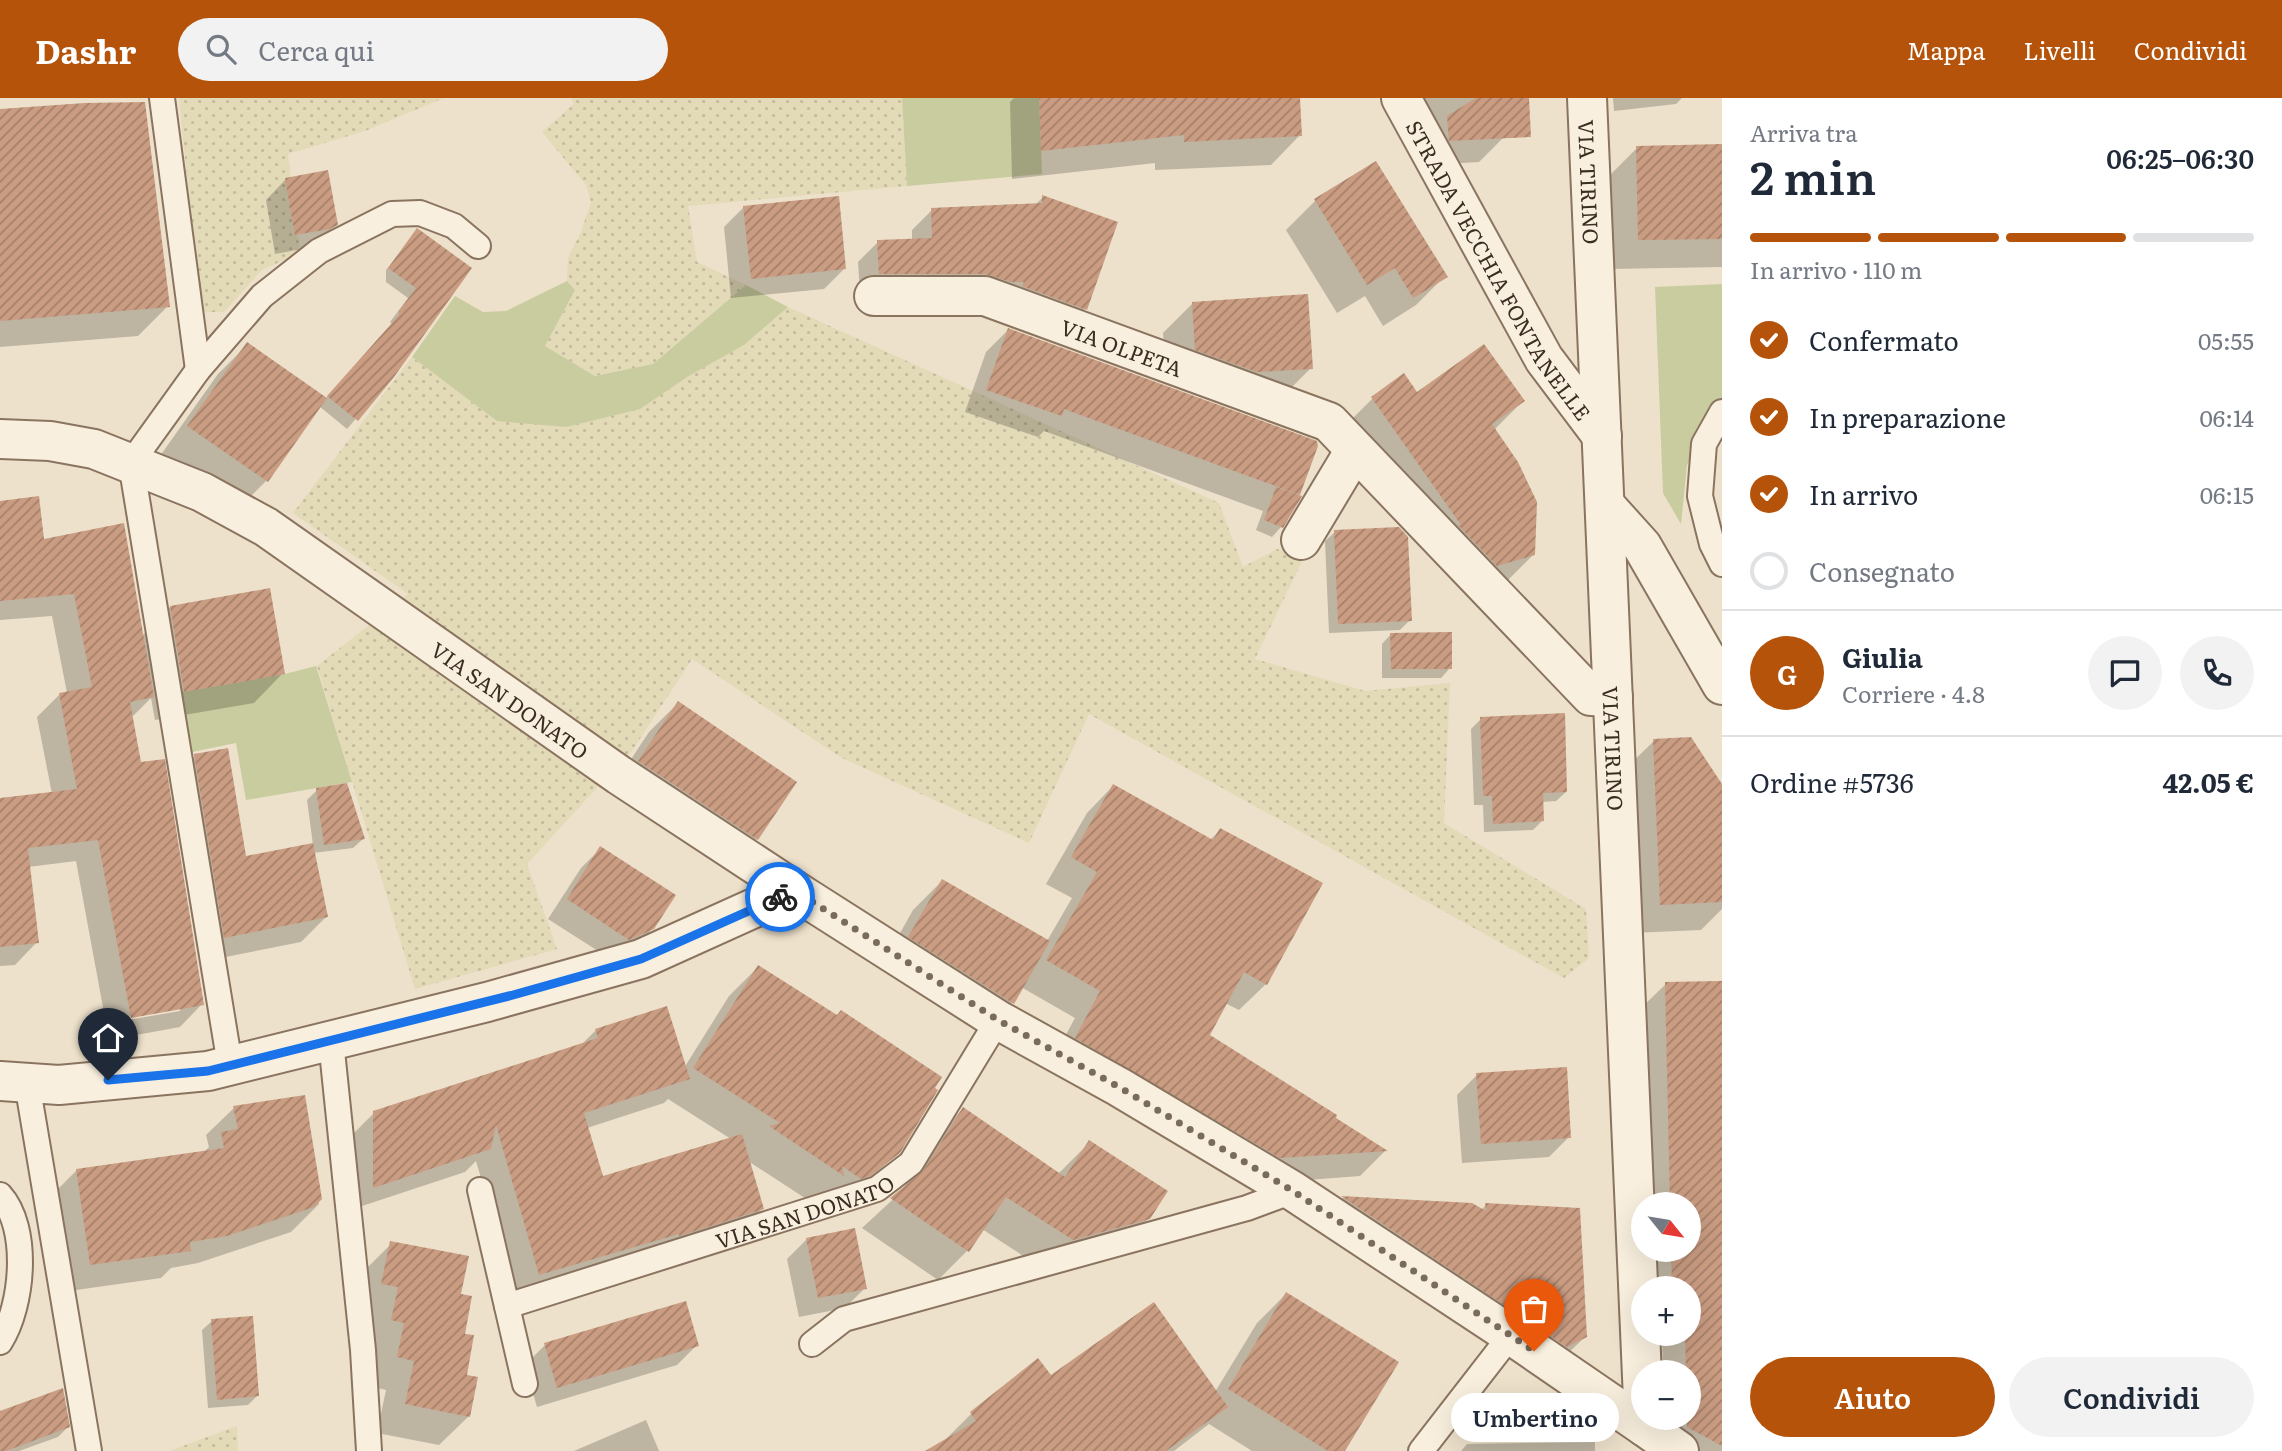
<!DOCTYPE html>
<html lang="it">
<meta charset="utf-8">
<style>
body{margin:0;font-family:Literata,serif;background:#f2f2f3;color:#1f2937;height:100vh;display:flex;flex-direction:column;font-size:26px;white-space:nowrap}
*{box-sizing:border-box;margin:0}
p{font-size:23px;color:#747a83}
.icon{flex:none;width:38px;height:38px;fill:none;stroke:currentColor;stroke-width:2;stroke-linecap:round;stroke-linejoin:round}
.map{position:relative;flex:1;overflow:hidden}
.details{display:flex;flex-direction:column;background:#fff;width:560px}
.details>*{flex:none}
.needle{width:46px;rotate:120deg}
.fabs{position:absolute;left:1631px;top:1094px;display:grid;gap:14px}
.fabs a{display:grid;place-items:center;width:70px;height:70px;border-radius:50%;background:#fff;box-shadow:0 7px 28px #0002;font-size:35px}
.pin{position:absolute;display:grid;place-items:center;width:60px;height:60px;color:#fff;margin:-72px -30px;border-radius:50% 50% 50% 0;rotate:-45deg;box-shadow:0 0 7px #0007}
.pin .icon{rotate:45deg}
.courier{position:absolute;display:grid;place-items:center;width:70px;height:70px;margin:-35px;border:5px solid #1a73e8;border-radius:50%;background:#fff;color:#222;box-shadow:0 2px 9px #0007}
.bubble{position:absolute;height:49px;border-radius:24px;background:#fff;box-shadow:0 7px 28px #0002;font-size:23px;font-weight:600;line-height:49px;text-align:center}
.headline em{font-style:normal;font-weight:600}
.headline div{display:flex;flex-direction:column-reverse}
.headline{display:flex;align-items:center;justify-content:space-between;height:119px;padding:0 28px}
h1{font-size:46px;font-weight:600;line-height:52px}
.bar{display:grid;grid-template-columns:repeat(4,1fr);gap:10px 7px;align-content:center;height:84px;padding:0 28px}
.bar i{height:9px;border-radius:5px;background:#e0e1e3}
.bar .on{background:#b45309}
.bar p{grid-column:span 4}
.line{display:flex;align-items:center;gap:18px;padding:0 28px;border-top:2px solid #e0e1e3}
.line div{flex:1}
.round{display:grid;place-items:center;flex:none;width:74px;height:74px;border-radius:37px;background:#f2f2f3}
ol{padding:0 28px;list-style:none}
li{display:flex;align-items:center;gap:21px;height:77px}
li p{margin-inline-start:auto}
li .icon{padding:7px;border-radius:50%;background:#b45309;color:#fff;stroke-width:4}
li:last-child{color:#747a83}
li i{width:38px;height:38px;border:4px solid #e0e1e3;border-radius:50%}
.button{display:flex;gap:14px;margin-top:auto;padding:14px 28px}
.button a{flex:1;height:80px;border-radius:42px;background:#b45309;color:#fff;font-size:28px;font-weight:600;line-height:80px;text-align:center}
.button a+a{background:#f2f2f3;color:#1f2937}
header{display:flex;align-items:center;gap:42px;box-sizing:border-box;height:98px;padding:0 35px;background:#b45309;color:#fff}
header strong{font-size:33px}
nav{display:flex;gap:38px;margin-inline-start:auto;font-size:24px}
.search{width:490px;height:63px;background:#f2f2f3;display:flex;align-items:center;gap:18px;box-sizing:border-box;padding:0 24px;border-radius:38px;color:#747a83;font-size:26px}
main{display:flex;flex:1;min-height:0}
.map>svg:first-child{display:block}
.farmland{fill:url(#farmland-dots)}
.green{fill:#c9cc9e}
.shadow{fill:#0003;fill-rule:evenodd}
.building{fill:url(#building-hatch)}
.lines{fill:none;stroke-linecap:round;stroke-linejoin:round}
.service-casing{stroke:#8a745f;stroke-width:28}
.minor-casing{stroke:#8a745f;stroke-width:42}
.tertiary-casing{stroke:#8a745f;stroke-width:42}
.service{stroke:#f8efde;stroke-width:24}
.minor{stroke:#f8efde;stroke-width:38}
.tertiary{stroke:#f8efde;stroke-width:38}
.done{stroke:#796c5d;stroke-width:7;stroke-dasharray:0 12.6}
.route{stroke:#1a73e8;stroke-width:9}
.labels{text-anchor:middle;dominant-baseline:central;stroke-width:6;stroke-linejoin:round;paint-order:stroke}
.street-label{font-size:21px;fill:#3b2d22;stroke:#f5ecda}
</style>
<header>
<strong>Dashr</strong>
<div class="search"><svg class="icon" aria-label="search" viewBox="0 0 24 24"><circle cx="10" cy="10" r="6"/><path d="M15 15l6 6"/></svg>Cerca qui</div>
<nav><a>Mappa</a><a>Livelli</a><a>Condividi</a></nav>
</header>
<main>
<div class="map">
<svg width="1722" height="1353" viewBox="0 0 1722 1353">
<defs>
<pattern id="farmland-dots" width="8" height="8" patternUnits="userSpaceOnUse" patternTransform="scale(1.75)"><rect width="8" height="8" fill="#e3dab8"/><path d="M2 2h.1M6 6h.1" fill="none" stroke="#c4bb9e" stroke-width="1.8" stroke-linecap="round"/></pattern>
<pattern id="building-hatch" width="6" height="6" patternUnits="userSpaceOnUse" patternTransform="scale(1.75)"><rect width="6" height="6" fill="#ca9c82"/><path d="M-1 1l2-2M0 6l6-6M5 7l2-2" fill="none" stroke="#a5806a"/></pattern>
</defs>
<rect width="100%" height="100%" fill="#ede1cb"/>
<!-- farmland -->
<g class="farmland">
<polygon points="179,0 444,0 365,33 288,56 300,155 262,172 224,214 200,214"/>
<polygon points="571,0 902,0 907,88 688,108 697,164 746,187 653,266 595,278 545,248 575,192 567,183 568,160 581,134 591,104 586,87 542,34 574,6"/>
<polygon points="788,209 1219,405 1243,469 1277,451 1304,459 1255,561 1365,593 1450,585 1444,725 1586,811 1589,860 1564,880 1089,616 1029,745 842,660 692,561 632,653 621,664 398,505 408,496 293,415 412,259 497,323 687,279 744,247"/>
<polygon points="378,520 604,682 527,766 557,851 415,891 317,568"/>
<polygon points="237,1328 238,1353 169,1353"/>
</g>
<!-- green -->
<g class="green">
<polygon points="902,0 1039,0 1042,76 907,88"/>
<polygon points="567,183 575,192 545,248 595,278 653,266 746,187 788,209 744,247 687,279 640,311 566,329 497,323 412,259 455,198 483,214 506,213"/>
<polygon points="1722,186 1722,310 1710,319 1687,367 1681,426 1663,395 1655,189"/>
<polygon points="316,568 352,684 246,702 236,645 192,654 181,594 285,576"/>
</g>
<!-- shadow -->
<g class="shadow">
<polygon points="1014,0 1299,0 1300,37 1271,67 1155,72 1155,65 1012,81 1010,4"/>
<polygon points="1421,0 1527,0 1504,39 1479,64 1425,67"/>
<polygon points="1613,0 1682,0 1676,6 1614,13"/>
<polygon points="0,13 168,208 138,238 0,249"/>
<polygon points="1722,48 1722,169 1609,171 1608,79 1637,50"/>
<polygon points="1375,65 1445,178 1416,207 1383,228 1365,198 1337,215 1286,132 1315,103"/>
<polygon points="285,82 336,126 316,146 308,150 275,156 266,102"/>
<polygon points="1043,99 1085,211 1065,231 860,195 858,164 878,144 912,143 912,132 932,112 1034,108"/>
<polygon points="744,109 844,171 824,191 731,200 724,129"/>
<polygon points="418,133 470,170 392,278 347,331 319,308 266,383 237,412 160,358 218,276 247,247 325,301 392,226 390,224 408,200 386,184 386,172"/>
<polygon points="1193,205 1311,270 1282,299 1167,281 1163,235"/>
<polygon points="1008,232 1298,396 1281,429 1272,439 1256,432 1263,413 1044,333 1038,339 965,314 986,254"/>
<polygon points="1403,278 1417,296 1523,303 1494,332 1534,456 1504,486 1343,330 1372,301"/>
<path d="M0 404 142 538 170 509 283 575 254 605 155 622 151 600 131 620 140 666 202 906 180 929 109 942 76 763 28 769 37 844 15 867 0 868V702L52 696 37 619 59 597 67 595 52 518 0 522ZM180 910V913L122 923V920Z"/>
<polygon points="1335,434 1410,522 1400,532 1329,535 1325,443"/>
<polygon points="1391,536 1450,570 1441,580 1382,580 1382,546"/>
<polygon points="678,605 757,741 727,770 610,693 649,634"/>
<polygon points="1481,621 1566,694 1556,703 1542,704 1542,723 1533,732 1484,734 1483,707 1474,707 1471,631"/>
<polygon points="1654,643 1722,690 1722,811 1701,832 1632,835 1624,672"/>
<polygon points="195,658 245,760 313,747 307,702 317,692 363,741 353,750 313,755 326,819 301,844 200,864 170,682"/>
<polygon points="1113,688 1210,742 1220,732 1266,886 1239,912 1225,905 1207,937 1385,1053 1360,1078 1253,1086 1050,966 1075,920 1021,889 1012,905 983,934 881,869 913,812 942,783 1047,843 1072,800 1046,786 1087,715"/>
<polygon points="601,750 653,830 632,851 609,860 548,821 581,770"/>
<path d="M758 869 898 1054 868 1084 814 1106 748 1063 762 1111 738 1134 516 1200 476 1063 465 1074 350 1112V1039L374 1015 581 947 596 932 684 970 729 898ZM668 1001 731 1041 602 1080 587 1030 664 1005Z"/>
<polygon points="1722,884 1722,1353 1667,1353 1664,1320 1689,1320 1689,1274 1663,1274 1662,1240 1651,1240 1651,1236 1689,1236 1689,1190 1650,1190 1649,1152 1689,1152 1689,1106 1648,1106 1643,908 1666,886"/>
<polygon points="1477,977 1569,1039 1549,1059 1462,1065 1457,997"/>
<polygon points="234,1010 319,1094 319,1106 291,1134 198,1165 171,1170 161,1180 62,1194 49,1100 77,1072 203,1055 209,1049 206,1037"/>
<polygon points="963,1011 1058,1076 1089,1045 1149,1120 1119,1150 1043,1171 982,1131 967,1153 938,1182 862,1130 902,1093 934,1040"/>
<polygon points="1342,1100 1471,1106 1481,1112 1486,1107 1586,1238 1558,1265 1316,1126"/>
<polygon points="807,1141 865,1190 845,1210 799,1219 787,1161"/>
<polygon points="390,1147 459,1198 469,1318 439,1347 377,1335 386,1292 369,1288 376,1254 363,1251 361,1176"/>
<polygon points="1286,1196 1343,1353 1252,1353 1209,1326 1174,1353 957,1353 947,1340 971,1316 1038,1263 1051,1279 1215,1294 1257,1225"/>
<polygon points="212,1223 257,1298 248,1307 208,1310 202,1232"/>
<polygon points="545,1247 697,1247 677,1267 537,1309 525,1267"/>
<polygon points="0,1315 68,1329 58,1339 19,1353 0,1353"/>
<polygon points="646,1322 659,1353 574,1353"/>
<polygon points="1595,1344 1595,1353 1461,1353 1467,1346"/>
</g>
<!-- building -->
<g class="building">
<polygon points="1039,0 1300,0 1302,38 1184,44 1184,37 1041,53"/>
<polygon points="1476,0 1529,0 1531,39 1449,43 1447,18"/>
<polygon points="145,4 170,209 0,223 0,11 85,5"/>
<polygon points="1722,46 1722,141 1638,142 1636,48"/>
<polygon points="1376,63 1448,179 1413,200 1395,170 1367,187 1314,101"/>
<polygon points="328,72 338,127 330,131 295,137 285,80"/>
<polygon points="1042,97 1118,124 1087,212 1022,188 1024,184 1011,184 985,176 879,176 877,142 932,140 931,110 1042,105"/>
<polygon points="839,98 846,171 751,181 743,108"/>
<polygon points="417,130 472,170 394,279 358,323 327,298 400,216 398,214 416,190 388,170"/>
<polygon points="1308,196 1313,271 1257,274 1195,252 1192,204"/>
<polygon points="1008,230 1317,343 1318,348 1300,397 1064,311 1062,318 986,292"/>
<polygon points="247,244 327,300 268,384 187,328"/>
<polygon points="1484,246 1525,303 1492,326 1518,364 1537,404 1535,457 1497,468 1458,427 1461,427 1371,299 1404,275 1417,294"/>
<polygon points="1276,389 1302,398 1283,430 1264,422"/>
<polygon points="39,398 44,441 124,425 154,599 130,604 141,664 165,661 204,907 131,920 98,742 28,750 39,845 0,849 0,700 77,691 59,595 92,589 74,496 0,503 0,403"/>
<polygon points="1399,429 1408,439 1412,523 1338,526 1334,432"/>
<polygon points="270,490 285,576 184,594 170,508"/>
<polygon points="1452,534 1452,571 1391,571 1390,535"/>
<polygon points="678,603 797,684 758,742 638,663"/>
<polygon points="1565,615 1567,694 1543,695 1544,723 1493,726 1492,698 1483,698 1480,619"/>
<polygon points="1691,639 1722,686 1722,804 1660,807 1653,641"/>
<polygon points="228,650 246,758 313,745 328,819 224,840 194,656"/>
<polygon points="347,685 365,741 324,747 316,690"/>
<polygon points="1113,686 1213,742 1220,730 1323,785 1267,887 1244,874 1210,937 1337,1017 1336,1020 1388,1053 1280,1060 1075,940 1100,893 1046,862 1097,774 1071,759"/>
<polygon points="600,748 676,797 654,831 629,842 567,801"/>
<polygon points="942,781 1050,843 1014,906 908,839"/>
<polygon points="758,867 837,917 841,912 942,979 935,990 938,992 900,1055 870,1078 861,1081 842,1068 844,1078 769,1028 780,1025 693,970"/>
<polygon points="1722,883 1722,1348 1687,1329 1689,1274 1686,1274 1685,1236 1689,1236 1689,1190 1672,1190 1671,1152 1689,1152 1689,1106 1670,1106 1665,884"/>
<polygon points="667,908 690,981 584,1015 603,1078 742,1036 764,1111 679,1138 679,1136 539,1177 496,1027 491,1051 373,1090 373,1013 598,940 595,931"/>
<polygon points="1567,969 1571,1040 1481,1046 1476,975"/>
<polygon points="305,997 322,1101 314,1109 227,1138 190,1144 191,1153 90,1167 76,1071 224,1050 221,1034 238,1031 233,1008"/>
<polygon points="963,1009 1065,1079 1089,1042 1168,1093 1150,1121 1073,1142 1006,1099 969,1154 890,1100 923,1073"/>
<polygon points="1341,1098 1472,1105 1486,1113 1485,1105 1580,1110 1587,1239 1567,1249"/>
<polygon points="855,1130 867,1191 818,1200 806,1140"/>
<polygon points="390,1143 469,1158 461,1196 472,1198 465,1236 474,1237 467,1277 478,1279 470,1319 405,1306 414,1263 397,1259 404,1225 391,1222 398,1189 381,1186"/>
<polygon points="1286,1194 1399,1264 1345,1353 1328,1353 1228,1291"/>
<polygon points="686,1203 699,1248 557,1290 544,1245"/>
<polygon points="1154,1204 1228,1309 1166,1353 925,1353 976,1323 970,1314 1038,1260 1051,1277"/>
<polygon points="253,1218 259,1298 217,1302 211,1221"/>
<polygon points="63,1290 70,1329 6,1353 0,1353 0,1313"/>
</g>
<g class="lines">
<defs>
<g id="service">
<polyline points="162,0 198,272"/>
<polyline points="1722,314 1704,346 1700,398 1712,446 1722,466"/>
<polyline points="331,943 363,1252 369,1353"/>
<polyline points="230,967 131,365 198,272 262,198 319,153 392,116 420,115 454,128 478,148"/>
<polyline points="27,985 89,1353"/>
<polyline points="480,1092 525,1286"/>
<path d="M0 1097C30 1130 23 1208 0 1244"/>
<path id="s1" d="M507 1208 877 1091 911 1065 998 922"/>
<polyline points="812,1246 844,1221 1247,1110 1293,1093"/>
<polyline points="1421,1353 1511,1237"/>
</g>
<g id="minor">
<path id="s2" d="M1401 0 1544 261 1602 338"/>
<path id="s3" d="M874 198H985L1329 324 1591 598 1613 599"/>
<polyline points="1605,407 1642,448 1722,587"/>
<polyline points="1301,442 1355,352"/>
<polyline points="0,983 59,987 208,973 487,904 641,861 794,792"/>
<polyline points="1645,1329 1679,1353"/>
</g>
<g id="tertiary">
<path id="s4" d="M1587 0 1643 1302"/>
<path id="s5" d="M0 341 50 343 94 351 202 394 266 429 619 677 794 792 998 922 1119 989 1293 1093 1511 1237 1645 1329"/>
</g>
</defs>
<!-- service casing -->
<use href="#service" class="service-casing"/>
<!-- minor casing -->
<use href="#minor" class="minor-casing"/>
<!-- tertiary casing -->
<use href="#tertiary" class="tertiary-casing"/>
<!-- service -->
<use href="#service" class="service"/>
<!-- minor -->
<use href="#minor" class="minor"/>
<!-- tertiary -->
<use href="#tertiary" class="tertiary"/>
</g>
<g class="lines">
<!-- done -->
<polyline class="done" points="780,799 794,792 998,922 1119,989 1293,1093 1534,1253"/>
<!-- route -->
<polyline class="route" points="108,982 208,973 513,897 641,861 780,799"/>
</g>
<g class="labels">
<!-- street labels -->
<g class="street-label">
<text stroke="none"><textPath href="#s4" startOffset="84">VIA TIRINO</textPath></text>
<text stroke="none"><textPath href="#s2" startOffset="198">STRADA VECCHIA FONTANELLE</textPath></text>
<text stroke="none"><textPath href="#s3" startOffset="257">VIA OLPETA</textPath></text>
<text stroke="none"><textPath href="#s5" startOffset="583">VIA SAN DONATO</textPath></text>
<text stroke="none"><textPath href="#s4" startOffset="651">VIA TIRINO</textPath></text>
<text stroke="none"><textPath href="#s1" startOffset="312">VIA SAN DONATO</textPath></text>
</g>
</g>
</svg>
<div class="fabs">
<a><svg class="needle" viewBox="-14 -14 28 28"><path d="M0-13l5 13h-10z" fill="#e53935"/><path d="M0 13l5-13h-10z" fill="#747a83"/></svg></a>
<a>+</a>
<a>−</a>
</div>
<div class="pin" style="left:1534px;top:1253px;background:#ea580c"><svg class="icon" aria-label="bag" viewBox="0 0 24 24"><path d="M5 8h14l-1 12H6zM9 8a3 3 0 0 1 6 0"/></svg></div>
<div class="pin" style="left:108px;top:982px;background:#1f2937"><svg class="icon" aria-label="home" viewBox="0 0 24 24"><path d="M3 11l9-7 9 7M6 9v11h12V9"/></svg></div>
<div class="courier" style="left:780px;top:799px"><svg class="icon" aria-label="bike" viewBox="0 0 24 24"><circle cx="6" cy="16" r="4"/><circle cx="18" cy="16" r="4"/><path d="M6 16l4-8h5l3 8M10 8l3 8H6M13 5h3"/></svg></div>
<div class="bubble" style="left:1451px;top:1295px;width:168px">Umbertino</div>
</div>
<section class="details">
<div class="headline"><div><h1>2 min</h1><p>Arriva tra</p></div><em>06:25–06:30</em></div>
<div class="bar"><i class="on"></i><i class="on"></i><i class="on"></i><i></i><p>In arrivo · 110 m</p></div>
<ol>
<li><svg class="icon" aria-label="check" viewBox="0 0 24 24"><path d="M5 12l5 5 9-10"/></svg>Confermato<p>05:55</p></li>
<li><svg class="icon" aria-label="check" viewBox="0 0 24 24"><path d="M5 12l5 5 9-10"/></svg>In preparazione<p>06:14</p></li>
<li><svg class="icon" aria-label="check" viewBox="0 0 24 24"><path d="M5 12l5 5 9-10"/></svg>In arrivo<p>06:15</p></li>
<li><i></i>Consegnato</li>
</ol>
<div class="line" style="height:126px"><b class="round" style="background:#b45309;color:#fff">G</b><div><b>Giulia</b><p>Corriere · 4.8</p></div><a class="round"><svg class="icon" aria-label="chat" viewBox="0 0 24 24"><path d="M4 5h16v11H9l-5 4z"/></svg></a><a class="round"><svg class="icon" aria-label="phone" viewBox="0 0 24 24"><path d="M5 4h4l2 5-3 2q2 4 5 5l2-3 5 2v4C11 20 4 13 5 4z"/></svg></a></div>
<div class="line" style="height:91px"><div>Ordine #5736</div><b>42.05 €</b></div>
<div class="button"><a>Aiuto</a><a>Condividi</a></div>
</section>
</main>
